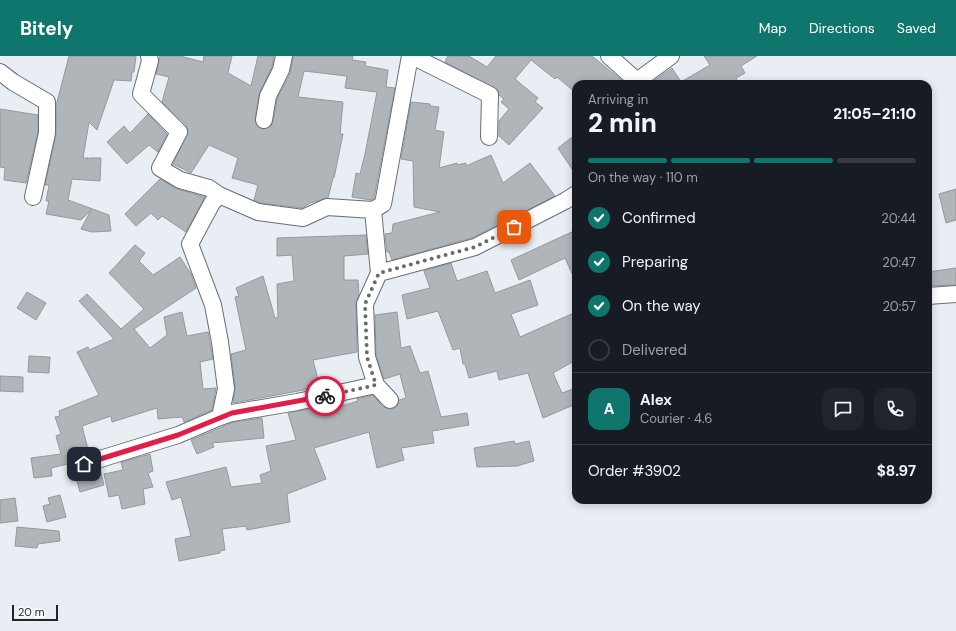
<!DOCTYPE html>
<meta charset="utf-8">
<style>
body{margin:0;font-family:"DM Sans",sans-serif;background:#20242c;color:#f1f3f6;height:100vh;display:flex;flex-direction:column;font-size:15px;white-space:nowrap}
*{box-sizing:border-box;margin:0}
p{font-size:13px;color:#9ea1a6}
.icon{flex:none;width:22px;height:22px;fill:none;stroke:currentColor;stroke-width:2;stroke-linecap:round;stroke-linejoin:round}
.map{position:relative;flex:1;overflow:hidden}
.side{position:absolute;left:572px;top:24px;width:360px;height:424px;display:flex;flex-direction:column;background:#171b24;border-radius:12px;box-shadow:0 2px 10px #0003}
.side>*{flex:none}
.scale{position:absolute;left:12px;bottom:10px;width:46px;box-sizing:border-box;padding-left:4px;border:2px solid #232527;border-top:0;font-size:11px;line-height:14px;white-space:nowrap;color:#232527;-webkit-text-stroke:3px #f6fbff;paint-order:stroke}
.pin{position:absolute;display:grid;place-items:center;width:34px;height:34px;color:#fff;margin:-17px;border-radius:8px;box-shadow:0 2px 6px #0006}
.courier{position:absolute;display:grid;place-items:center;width:40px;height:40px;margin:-20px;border:3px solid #e11d48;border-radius:50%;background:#fff;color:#222;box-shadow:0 1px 5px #0007}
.headline em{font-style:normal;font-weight:800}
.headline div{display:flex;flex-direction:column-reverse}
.headline{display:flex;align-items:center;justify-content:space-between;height:68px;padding:0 16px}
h1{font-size:26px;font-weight:800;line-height:30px}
.bar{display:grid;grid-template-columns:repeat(4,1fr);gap:6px 4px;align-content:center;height:48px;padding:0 16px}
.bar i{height:5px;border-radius:3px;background:#363941}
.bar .active{background:#0f766e}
.bar p{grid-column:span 4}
.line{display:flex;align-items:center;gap:10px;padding:0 16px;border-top:1px solid #363941}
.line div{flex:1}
.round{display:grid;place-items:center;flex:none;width:42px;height:42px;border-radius:12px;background:#20242c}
ol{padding:0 16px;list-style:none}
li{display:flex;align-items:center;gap:12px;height:44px}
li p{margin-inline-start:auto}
li .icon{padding:4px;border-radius:50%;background:#0f766e;color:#fff;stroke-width:4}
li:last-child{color:#9ea1a6}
li i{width:22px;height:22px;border:2px solid #363941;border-radius:50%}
header{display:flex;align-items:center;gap:24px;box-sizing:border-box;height:56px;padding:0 20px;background:#0f766e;color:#fff}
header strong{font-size:19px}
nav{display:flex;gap:22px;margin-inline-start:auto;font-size:14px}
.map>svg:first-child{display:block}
.building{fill:#afb5b9;stroke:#94999e}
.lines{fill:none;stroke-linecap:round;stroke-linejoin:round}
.minor-casing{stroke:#696e73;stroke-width:18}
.minor{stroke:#fff;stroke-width:16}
.done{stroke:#686b6e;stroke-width:4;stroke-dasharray:0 7.2}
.route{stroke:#e11d48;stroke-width:5}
</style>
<header>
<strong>Bitely</strong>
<nav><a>Map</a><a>Directions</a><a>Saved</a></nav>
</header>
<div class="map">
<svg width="956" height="575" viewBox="0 0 956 575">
<rect width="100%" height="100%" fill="#e8eef3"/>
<!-- building -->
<g class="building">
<polygon points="69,0 136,0 134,16 132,16 131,25 114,24 97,74 89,66 83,102 88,102 87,104 89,102 101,102 100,125 72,123 68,144 109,159 111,175 92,176 81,173 91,154 81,164 46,158 49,145 46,145 49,129 45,129 56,79 56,50"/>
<polygon points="160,0 180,0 203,6 204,0 232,0 228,17 251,30 258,0 274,0 272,11 259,38 255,62 258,71 263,73 271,70 273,66 277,43 290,18 293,0 353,0 352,4 366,6 365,10 388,14 386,31 395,32 374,142 371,144 352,141 356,117 360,118 365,98 377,36 345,32 347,20 304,15 298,41 343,46 340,78 343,78 334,122 333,122 328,142 310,147 302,152 261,147 254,144 258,129 232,122 238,102 209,89 191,117 173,108 188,75 186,69 162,46 169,21 156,18"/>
<polygon points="448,0 469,0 487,11 496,0 592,0 626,28 576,28 576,37 557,21 555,23 531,4 515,23 538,42 535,46 543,52 509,89 499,80 499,65 509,53 501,46 504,43 499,39 498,34 445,6"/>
<polygon points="704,0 757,0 741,10 745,17 736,22 739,28 649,28 672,12 681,26 710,9"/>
<polygon points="411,46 430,48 430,50 439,51 435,74 444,76 439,112 457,107 457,109 466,107 466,110 491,99 503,127 530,107 555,140 472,182 392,204 389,196 387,196 385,178 392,177 393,168 440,156 414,151 413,105 401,103"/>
<polygon points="0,53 38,59 38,76 26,127 4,124 5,112 0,111"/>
<polygon points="148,58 167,78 158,96 149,89 127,108 107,86 124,70 130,77"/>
<polygon points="576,78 576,119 558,92"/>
<polygon points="160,123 177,133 205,141 186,176 162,160 158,164 151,157 136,170 125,158"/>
<polygon points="956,133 956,164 946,167 939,138"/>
<polygon points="576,174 576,226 565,202 519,224 511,204"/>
<polygon points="366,179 368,198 344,200 344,224 358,224 359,239 356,248 357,296 313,304 320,331 233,347 235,332 231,298 246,294 235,241 239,240 236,232 263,220 275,262 278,262 277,228 294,225 292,199 277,200 277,182"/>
<polygon points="135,189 145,197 139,205 153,219 180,201 191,218 196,232 134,273 150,292 167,279 164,261 182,256 187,280 208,276 213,303 200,306 203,333 216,332 212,354 184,366 182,361 158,363 157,352 112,366 111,360 82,370 89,397 77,401 75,406 75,411 82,417 100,413 104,429 80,436 72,407 51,412 52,420 34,422 31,402 61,398 56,380 61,378 55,361 60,360 59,355 99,339 77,296 88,291 89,294 114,283 79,245 87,238 121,273 144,253 109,217"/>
<polygon points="451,207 457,225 487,215 495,237 530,224 538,249 511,258 520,281 576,256 576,304 553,317 562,337 576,332 576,348 543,362 528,317 499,324 497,315 469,322 465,308 463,308 460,292 453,294 438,255 407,263 402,239 430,232 424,215"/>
<polygon points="956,212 956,229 928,230 928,216"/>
<polygon points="27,236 46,247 36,264 17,252"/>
<polygon points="397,256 401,292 410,290 420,317 428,315 441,361 467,357 469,369 432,375 434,387 401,392 404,404 377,412 369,376 314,392 326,423 287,438 290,466 247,474 246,470 222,473 225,494 220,495 220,497 179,505 175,483 191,480 181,441 172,444 166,426 226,411 231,431 262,427 260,419 271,415 266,390 296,384 288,357 324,350 326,355 358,345 357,343 373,339 383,351 392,353 397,351 399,344 406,342 400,318 384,323 376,299 375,259"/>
<polygon points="29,300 50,301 49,317 28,316"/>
<polygon points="0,320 23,321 23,336 0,335"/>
<polygon points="262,362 264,382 212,387 214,391 197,398 191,384 234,366"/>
<polygon points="514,385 515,388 529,385 534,405 517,410 477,411 474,392"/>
<polygon points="150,398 153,415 148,417 153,431 143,433 145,448 122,453 119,439 109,441 104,418 123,414 121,406"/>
<polygon points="60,439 66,461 47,466 43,450 50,448 48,442"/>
<polygon points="15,442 18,465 0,467 0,444"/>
<polygon points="17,471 59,475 60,485 38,488 37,492 15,490"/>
</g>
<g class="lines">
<defs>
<g id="minor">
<polyline points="149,0 150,5 141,38 179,76 160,112 180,124 209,132 219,139 258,156 303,162 327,151 373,154 379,217"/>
<polyline points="412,0 490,39 489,81"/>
<polyline points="609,0 637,25 671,0"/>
<polyline points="0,16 13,26 47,46 47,77 33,141"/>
<polyline points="264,64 268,40 281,14 284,0"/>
<polyline points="373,154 383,148 410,0"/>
<polyline points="928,240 956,238"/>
<polyline points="390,344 376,329 367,301 365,248 379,217 475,191 565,145 576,138"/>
<polyline points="220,361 232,357 297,346 376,329"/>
<polyline points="84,408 178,379 220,361 226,333 220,286 213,249 190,188 212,147 219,139"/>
</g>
</defs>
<!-- minor casing -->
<use href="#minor" class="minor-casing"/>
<!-- minor -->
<use href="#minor" class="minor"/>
</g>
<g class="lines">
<!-- done -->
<polyline class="done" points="325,340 376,329 367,301 365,248 379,217 475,191 514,171"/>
<!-- route -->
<polyline class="route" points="84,408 178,379 232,357 325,340"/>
</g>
</svg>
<div class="scale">20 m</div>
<div class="pin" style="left:514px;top:171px;background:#ea580c"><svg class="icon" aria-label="bag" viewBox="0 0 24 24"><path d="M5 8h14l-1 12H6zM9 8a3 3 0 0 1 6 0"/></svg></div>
<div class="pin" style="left:84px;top:408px;background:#1f2937"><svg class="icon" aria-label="home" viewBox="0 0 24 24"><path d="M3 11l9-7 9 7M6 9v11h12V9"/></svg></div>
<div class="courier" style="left:325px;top:340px"><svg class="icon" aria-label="bike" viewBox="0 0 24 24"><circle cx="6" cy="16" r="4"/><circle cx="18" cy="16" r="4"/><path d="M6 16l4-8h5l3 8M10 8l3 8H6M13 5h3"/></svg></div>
<section class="side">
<div class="headline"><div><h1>2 min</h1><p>Arriving in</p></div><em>21:05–21:10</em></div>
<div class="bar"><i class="active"></i><i class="active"></i><i class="active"></i><i></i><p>On the way · 110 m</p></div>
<ol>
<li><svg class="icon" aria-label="check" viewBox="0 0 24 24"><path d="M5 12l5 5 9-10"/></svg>Confirmed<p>20:44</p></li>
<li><svg class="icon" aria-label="check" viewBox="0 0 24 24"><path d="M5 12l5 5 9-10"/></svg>Preparing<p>20:47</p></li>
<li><svg class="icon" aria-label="check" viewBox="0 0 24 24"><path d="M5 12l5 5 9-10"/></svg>On the way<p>20:57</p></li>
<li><i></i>Delivered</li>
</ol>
<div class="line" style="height:72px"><b class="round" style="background:#0f766e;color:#fff">A</b><div><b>Alex</b><p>Courier · 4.6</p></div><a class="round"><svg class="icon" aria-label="chat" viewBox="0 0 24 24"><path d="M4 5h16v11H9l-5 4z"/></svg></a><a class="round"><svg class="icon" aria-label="phone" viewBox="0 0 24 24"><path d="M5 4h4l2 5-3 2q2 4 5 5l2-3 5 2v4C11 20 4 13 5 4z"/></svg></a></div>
<div class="line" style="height:52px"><div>Order #3902</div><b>$8.97</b></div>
</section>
</div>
